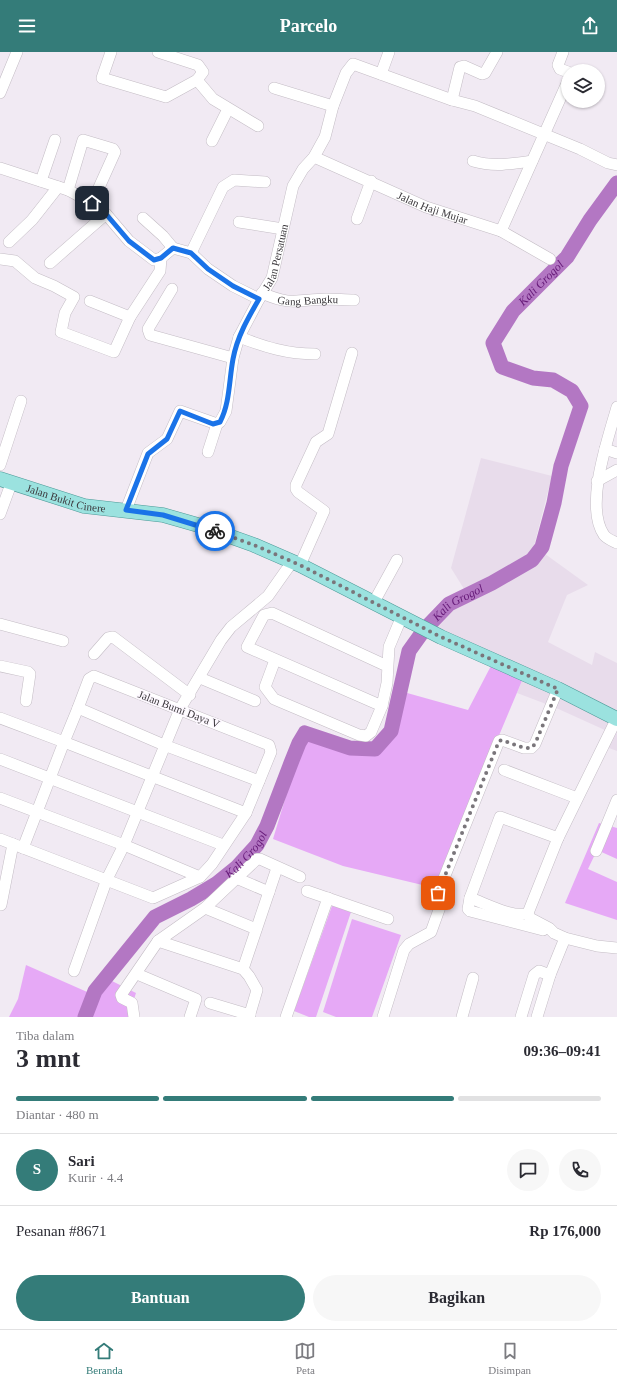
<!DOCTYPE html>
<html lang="id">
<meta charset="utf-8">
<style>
body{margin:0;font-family:"Times New Roman",serif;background:#f7f7f7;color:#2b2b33;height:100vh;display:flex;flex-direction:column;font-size:15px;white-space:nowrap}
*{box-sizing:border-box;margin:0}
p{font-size:13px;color:#7c7c81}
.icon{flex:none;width:22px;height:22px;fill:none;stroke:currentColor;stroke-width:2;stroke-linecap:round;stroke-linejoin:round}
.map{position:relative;height:965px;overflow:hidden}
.panel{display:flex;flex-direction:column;background:#fff;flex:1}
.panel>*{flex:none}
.buttons{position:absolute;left:561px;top:12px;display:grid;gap:8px}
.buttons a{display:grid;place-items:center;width:44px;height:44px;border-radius:50%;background:#fff;box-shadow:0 1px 3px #0004;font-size:20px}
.pin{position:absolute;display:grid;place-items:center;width:34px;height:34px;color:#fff;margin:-17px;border-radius:8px;box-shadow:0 2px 6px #0006}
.courier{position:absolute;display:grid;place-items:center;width:40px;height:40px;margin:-20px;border:3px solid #1a73e8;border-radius:50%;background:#fff;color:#222;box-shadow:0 1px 5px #0007}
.summary em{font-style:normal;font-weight:800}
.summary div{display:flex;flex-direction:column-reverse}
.summary{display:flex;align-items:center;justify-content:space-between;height:68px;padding:0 16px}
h1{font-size:26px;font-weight:800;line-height:30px}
.bar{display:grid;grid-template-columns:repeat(4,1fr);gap:6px 4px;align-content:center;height:48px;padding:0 16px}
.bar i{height:5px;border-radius:3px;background:#e1e1e2}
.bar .current{background:#347c79}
.bar p{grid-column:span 4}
.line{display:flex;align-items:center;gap:10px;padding:0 16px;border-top:1px solid #e1e1e2}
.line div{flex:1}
.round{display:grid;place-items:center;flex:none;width:42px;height:42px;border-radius:21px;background:#f7f7f7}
.button{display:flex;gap:8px;margin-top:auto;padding:8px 16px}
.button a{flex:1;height:46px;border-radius:24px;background:#347c79;color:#fff;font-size:16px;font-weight:800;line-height:46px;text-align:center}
.button a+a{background:#f7f7f7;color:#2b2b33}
header{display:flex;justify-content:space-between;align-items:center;height:52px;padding:0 16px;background:#347c79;color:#fff;font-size:18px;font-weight:800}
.dock{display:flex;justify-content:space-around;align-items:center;height:56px;border-top:1px solid #e1e1e2;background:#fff;font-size:11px;color:#7c7c81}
.dock a{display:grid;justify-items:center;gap:2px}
.dock .current{color:#347c79}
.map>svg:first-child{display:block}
.built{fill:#e8dceb}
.green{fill:#e6a9f6}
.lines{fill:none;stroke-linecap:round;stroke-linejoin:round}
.river{stroke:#b377c3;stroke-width:15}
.minor-casing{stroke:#c4bdc5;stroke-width:12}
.major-casing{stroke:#4e9a98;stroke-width:15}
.minor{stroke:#fff;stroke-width:11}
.major{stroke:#9be2df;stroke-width:14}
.done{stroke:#7a767b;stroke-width:4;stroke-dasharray:0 7.2}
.route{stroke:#1a73e8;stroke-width:5}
.labels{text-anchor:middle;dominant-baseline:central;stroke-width:3;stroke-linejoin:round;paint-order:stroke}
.street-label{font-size:11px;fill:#3a373b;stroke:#fdf8ff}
.water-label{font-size:12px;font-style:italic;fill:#661a78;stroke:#fdf8ff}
</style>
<header><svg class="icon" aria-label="menu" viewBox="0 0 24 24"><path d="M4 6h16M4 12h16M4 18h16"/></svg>Parcelo<svg class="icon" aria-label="share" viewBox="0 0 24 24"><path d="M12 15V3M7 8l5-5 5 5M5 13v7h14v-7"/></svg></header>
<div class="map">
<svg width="617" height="965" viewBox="0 0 617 965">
<rect width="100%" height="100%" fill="#f1eaf3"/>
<!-- built -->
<polygon class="built" points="481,406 552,424 534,494 588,533 567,543 548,590 592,613 595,600 617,611 617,699 601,693 607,679 554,655 517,641 524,624 430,576 438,558 464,537 451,516"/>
<!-- green -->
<g class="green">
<polygon points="493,610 524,624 435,836 343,814 273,787 305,681 350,696 375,697 391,679 400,639 468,658"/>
<polygon points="599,771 617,776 617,807 597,798 588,817 617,830 617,868 565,851"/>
<polygon points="332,854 352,857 316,965 309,965 294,959"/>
<polygon points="352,867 401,883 372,965 336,965 323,960"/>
<polygon points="26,913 94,943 108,927 136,941 128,965 9,965 18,947"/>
</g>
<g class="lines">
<!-- river -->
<path class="river" id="s1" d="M85 965 95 939 155 865 191 847 216 832 237 815 257 793 267 774 291 711 299 691 305 681 350 696 375 697 391 679 409 599 424 578 449 552 492 531 532 508 542 495 554 451 561 414 581 354 572 339 553 328 533 326 502 315 493 291 513 259 567 205 590 168 617 131"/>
<defs>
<g id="minor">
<polyline points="111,0 102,26 166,45 197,28 203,20 198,13 158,0"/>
<polyline points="563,0 558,13 560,17 568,20"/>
<polyline points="381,22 389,0"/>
<polyline points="197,28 213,47 258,74"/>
<polyline points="274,36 333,54"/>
<polyline points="0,41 17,0"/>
<polyline points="452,48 460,15 464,14 482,22 485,21 497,0"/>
<polyline points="212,89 228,57"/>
<path id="s2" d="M314 105 426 155 501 179 550 207"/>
<path d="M473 109C493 115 512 112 532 109"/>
<polyline points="0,116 68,138 92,151 106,162 129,189 154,208 161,206 173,196 191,201 208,217 233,234 259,247"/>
<polyline points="41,129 55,88"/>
<polyline points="68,138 83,88 113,97 115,100 92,151"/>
<polyline points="143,166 163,184 173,196"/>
<polyline points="357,167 371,129"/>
<polyline points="239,170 283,177"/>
<polyline points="501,179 568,29"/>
<polyline points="9,190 32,168 58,135"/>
<polyline points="191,201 223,135 234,128 265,130"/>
<polyline points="0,207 15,209 35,226 54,234 74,245 65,261 61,280 114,300 130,265"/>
<polyline points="50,211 106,162"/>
<polyline points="172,237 148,277 150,283 233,306"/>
<path id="s3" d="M262 241C291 254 297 248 326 247 336 247 345 248 354 248"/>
<polyline points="90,249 130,265 160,219 161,206"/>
<path d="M239 285C265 295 287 302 315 302"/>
<path d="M617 355C608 387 584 454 604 483 607 487 613 489 617 491"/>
<polyline points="605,397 617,401"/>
<polyline points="208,400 217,372"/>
<polyline points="0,413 21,349"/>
<polyline points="597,429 617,418"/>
<path id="s4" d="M126 458 148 401 167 387 180 359 217 372 220 370 226 359 233 306 239 285 259 247 272 226 293 134 303 117 314 105 325 85 333 54 346 21 353 12 452 48 475 54 580 97 608 111 617 113"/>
<polyline points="0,462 11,432"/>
<polyline points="300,513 324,459 298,440 296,437 296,433 316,390 328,382 352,301"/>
<polyline points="374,550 397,508"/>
<polyline points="0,572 63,589"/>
<polyline points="94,602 108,586 113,585 190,643"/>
<polyline points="275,608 265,635 274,647 359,683 366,684 371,680 382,654"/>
<polyline points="0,614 28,620 30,622 26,649"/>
<polyline points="387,614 272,561 264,563 247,595 382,654 387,631 389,595 402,564"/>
<polyline points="200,626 255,649"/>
<polyline points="0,666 64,690 78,656 164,693 259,729"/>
<polyline points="0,707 223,793"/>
<polyline points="504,718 577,746"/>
<polyline points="0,746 124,793 200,825"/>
<polyline points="558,786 617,666"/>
<polyline points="0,787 153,846 200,825 212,812 246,761 271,700 269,693 94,624 89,627 78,656"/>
<polyline points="23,796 64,690 246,761"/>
<polyline points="596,799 617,748"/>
<polyline points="236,826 269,840"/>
<polyline points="307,839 388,867"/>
<polyline points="470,846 468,857 470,859 543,878"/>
<polyline points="1,853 13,792"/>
<polyline points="205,856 256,877"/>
<path d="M528 861C514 867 485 851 470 846L500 765 558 786 528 861 530 866 549 876 554 881 565 886 597 894 617 896"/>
<polyline points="158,889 243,917 249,924 257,938 249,965"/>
<polyline points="243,917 277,816"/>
<polyline points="74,919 107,827 124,793 180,657 221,588 231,575 268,544 292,510"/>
<polyline points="137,922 196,947 190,965"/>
<polyline points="210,951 250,963"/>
<polyline points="134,965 132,951 122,946 121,943 158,889 205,856 257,807 260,807 300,825"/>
<polyline points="286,965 328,846"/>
<polyline points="383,965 404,898 409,892 431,880 440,855 438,841 499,689 502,688 524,696 531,696 535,692 558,637"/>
<polyline points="462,965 473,926"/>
<polyline points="521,965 534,923 539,919 550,923"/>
<polyline points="537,965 550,923 565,886"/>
</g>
<g id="major">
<path id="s5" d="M0 427 84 454 163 463 198 473 254 493 300 513 441 585 558 637 617 667"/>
</g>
</defs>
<!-- minor casing -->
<use href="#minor" class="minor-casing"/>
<!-- major casing -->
<use href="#major" class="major-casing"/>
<!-- minor -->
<use href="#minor" class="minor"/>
<!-- major -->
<use href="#major" class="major"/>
</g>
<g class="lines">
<!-- done -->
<polyline class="done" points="215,479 254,493 300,513 441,585 558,637 535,692 531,696 524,696 502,688 499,689 438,841"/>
<!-- route -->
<path class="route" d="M92 151 106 162 129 189 154 208 161 206 173 196 191 201 208 217 233 234 259 247C248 266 237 285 233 307 229 328 230 351 220 370L213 372 180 359 167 387 148 402 126 458 163 463 215 479"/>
</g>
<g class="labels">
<!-- street labels -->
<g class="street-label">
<text stroke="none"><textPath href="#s2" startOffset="129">Jalan Haji Mujar</textPath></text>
<text stroke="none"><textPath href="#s4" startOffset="335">Jalan Persatuan</textPath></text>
<text stroke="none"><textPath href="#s3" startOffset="47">Gang Bangku</textPath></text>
<text stroke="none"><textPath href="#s5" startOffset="69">Jalan Bukit Cinere</textPath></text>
<text transform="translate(179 657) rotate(21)">Jalan Bumi Daya V</text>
</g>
<!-- water labels -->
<g class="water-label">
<text stroke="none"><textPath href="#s1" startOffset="1064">Kali Grogol</textPath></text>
<text stroke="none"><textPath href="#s1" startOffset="620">Kali Grogol</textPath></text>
<text stroke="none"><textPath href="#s1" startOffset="235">Kali Grogol</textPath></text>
</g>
</g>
</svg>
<div class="buttons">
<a><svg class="icon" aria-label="layers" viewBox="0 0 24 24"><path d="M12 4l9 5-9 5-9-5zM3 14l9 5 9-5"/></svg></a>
</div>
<div class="pin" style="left:438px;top:841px;background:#ea580c"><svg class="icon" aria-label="bag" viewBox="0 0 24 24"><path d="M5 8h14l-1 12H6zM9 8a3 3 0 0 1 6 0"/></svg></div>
<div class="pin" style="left:92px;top:151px;background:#1f2937"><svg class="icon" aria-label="home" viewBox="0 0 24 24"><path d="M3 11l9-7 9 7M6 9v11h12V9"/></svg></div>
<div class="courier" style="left:215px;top:479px"><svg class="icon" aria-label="bike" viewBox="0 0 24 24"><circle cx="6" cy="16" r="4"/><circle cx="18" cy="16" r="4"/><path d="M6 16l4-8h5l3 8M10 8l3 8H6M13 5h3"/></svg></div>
</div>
<section class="panel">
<div class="summary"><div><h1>3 mnt</h1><p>Tiba dalam</p></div><em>09:36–09:41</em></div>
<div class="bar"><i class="current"></i><i class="current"></i><i class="current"></i><i></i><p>Diantar · 480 m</p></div>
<div class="line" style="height:72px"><b class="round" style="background:#347c79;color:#fff">S</b><div><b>Sari</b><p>Kurir · 4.4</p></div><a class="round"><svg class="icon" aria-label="chat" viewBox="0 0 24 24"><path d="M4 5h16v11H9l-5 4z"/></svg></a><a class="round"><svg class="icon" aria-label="phone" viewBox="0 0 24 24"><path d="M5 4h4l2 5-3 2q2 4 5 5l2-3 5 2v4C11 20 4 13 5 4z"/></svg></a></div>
<div class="line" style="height:52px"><div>Pesanan #8671</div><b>Rp 176,000</b></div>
<div class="button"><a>Bantuan</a><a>Bagikan</a></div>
</section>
<nav class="dock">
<a class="current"><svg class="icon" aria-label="home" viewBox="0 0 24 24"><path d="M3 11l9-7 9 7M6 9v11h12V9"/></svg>Beranda</a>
<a><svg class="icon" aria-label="map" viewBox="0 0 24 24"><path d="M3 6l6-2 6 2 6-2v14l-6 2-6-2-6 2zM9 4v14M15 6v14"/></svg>Peta</a>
<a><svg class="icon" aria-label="saved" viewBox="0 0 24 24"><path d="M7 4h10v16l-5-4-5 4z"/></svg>Disimpan</a>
</nav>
